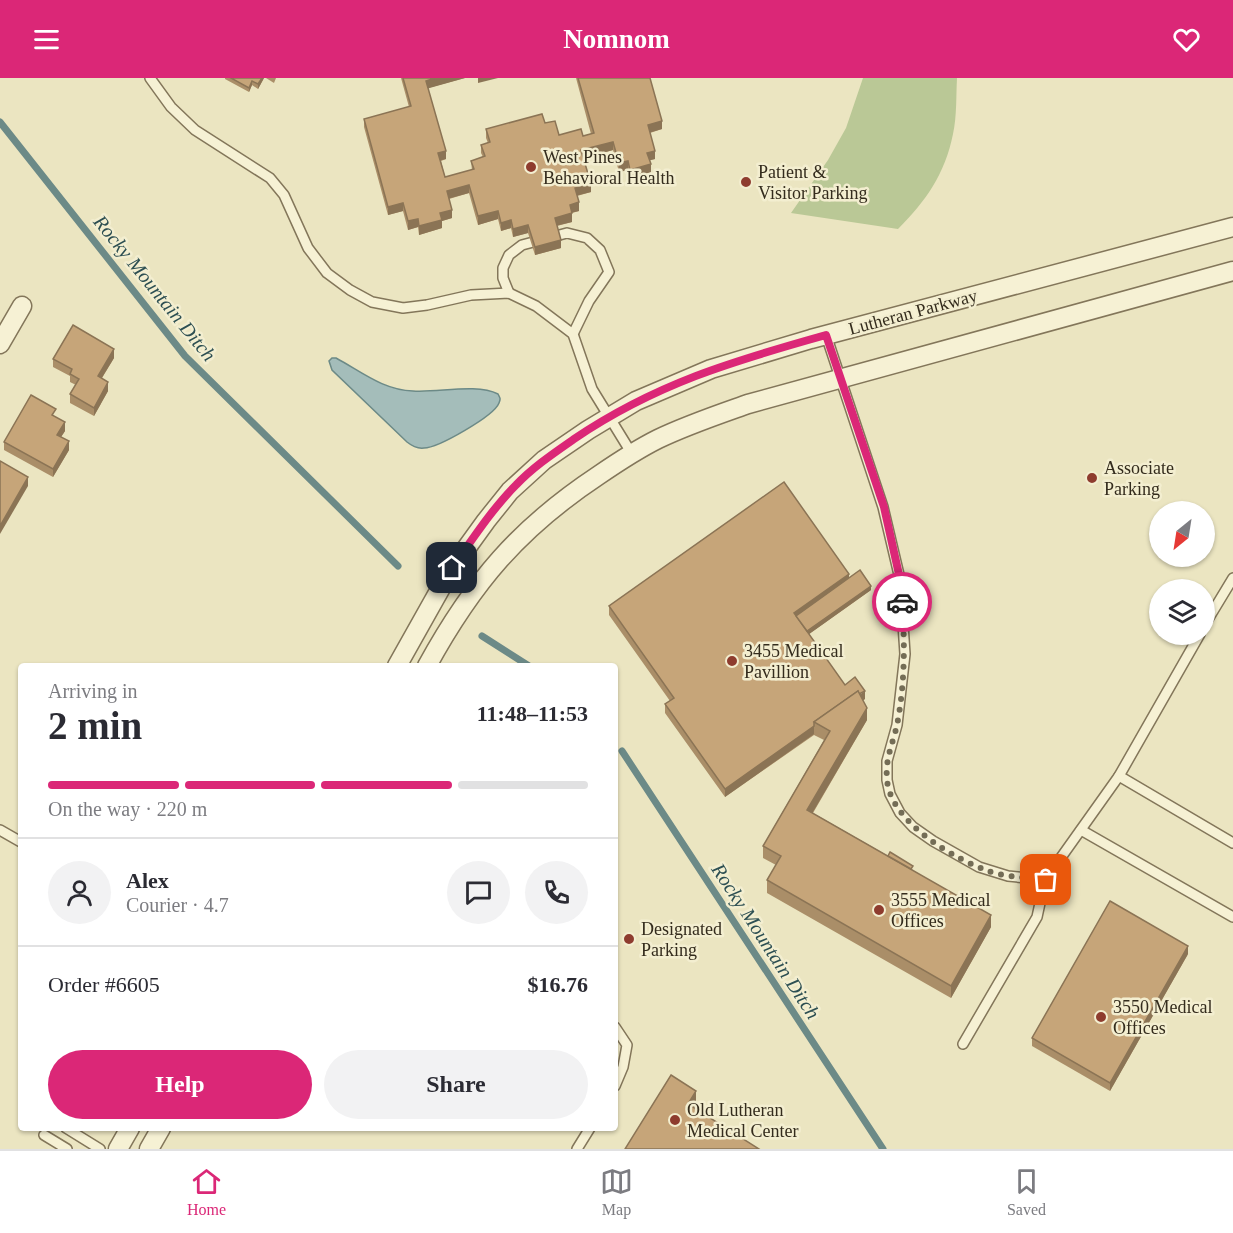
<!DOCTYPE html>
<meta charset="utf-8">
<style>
body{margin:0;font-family:"Times New Roman",serif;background:#f2f2f3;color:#2b2b33;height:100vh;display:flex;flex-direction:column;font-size:22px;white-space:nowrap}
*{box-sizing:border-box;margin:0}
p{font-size:20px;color:#7c7c81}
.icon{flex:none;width:33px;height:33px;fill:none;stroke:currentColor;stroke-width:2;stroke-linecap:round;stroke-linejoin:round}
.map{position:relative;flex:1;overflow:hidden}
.sheet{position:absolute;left:18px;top:585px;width:600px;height:468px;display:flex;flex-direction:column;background:#fff;border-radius:6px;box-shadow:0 2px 4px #0004}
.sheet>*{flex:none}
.needle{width:39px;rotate:210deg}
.buttons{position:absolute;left:1149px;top:423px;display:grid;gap:12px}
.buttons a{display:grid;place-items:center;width:66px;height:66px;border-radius:50%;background:#fff;box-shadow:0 2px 4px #0004;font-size:30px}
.pin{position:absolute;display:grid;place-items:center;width:51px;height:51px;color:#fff;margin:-26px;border-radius:12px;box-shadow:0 3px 9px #0006}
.courier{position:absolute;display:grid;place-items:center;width:60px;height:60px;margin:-30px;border:4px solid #db2777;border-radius:50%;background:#fff;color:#222;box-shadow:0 2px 8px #0007}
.headline em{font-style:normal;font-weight:800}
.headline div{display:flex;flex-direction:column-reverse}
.headline{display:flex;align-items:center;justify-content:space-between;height:102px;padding:0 30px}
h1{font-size:39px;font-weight:800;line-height:45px}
.bar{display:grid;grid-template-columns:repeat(4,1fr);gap:9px 6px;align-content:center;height:72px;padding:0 30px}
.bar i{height:8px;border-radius:4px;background:#e1e1e2}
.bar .current{background:#db2777}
.bar p{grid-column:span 4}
.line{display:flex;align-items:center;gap:15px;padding:0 30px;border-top:2px solid #e1e1e2}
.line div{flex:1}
.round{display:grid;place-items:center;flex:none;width:63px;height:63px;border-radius:32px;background:#f2f2f3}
.action{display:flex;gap:12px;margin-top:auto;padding:12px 30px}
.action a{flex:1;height:69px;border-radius:36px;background:#db2777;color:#fff;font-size:24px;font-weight:800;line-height:69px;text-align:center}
.action a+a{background:#f2f2f3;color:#2b2b33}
header{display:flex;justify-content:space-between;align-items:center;height:78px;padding:0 30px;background:#db2777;color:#fff;font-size:27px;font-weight:800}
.tabs{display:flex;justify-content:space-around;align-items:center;height:84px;border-top:2px solid #e1e1e2;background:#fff;font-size:16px;color:#7c7c81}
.tabs a{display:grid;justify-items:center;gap:3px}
.tabs .current{color:#db2777}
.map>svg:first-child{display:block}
.green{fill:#bac896}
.water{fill:#a4bdba;stroke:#6c8a87;stroke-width:1.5}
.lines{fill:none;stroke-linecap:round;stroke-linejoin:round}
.stream{stroke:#6c8a87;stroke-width:7}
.lane-casing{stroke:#83765a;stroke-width:12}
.street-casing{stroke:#83765a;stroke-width:21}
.lane{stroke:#f6f1d4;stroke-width:9}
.street{stroke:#f6f1d4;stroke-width:18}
.wall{fill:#aa8e68}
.shaded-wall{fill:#8b7455}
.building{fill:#c6a579;stroke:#8b7455;stroke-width:1.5}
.done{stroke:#746d56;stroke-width:6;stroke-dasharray:0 10.8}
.route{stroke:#db2777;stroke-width:8}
.poi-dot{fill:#8e3c2e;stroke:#f3eed0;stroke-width:2}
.labels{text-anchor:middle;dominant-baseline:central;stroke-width:5;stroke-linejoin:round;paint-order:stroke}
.poi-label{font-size:18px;fill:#342c1d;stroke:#f3eed0;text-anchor:start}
.street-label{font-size:18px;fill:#342c1d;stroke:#f3eed0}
.water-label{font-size:20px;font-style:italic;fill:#2d4f52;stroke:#f3eed0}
</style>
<header><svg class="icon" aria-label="menu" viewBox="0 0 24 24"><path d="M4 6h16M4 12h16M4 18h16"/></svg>Nomnom<svg class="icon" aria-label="heart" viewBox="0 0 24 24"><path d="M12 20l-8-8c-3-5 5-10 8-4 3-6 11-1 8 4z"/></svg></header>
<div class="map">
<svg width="1233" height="1071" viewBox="0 0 1233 1071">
<rect width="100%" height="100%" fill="#ebe5c1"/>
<!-- green -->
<path class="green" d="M863 0H957C956 18 957 38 953 56 945 96 926 123 898 151L791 135 828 82 846 50Z"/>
<!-- water -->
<path class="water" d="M332 280H336C362 294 383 312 413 313 438 315 476 305 498 316 500 320 501 320 499 325 494 338 438 370 424 370 417 371 412 368 407 364L332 292 329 283Z"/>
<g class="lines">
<!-- stream -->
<g class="stream">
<polyline points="0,44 185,278 398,488"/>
<polyline points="482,558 529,588"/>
<polyline points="622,673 883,1071"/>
</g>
<defs>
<g id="lane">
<polyline points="150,0 171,29 195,52 270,100 284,117 308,170 327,195 350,212 372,224 403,230 427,227 471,217 509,215 536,228 573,256 592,311 632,376"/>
<polyline points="509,215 503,200 503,190 509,177 522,167 567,155 587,160 600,172 609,194 589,223 573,256"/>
<polyline points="826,257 883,429 900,501 905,576 897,647 887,683 887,702 890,716 900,735 913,749 933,763 979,789 1008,798 1045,802"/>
<polyline points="1204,548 1233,500"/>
<polyline points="1119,698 1233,765"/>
<polyline points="0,752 21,764"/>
<polyline points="1081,752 1233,839"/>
<polyline points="615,949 627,967 623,989 615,1008"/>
<polyline points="963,966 1037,839 1045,802 1119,698 1200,556"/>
<polyline points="66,1050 100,1071"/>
<polyline points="44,1057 67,1071"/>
<polyline points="577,1071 590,1050"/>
</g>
<g id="street">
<polyline points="0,266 22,228"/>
<polyline points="397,588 452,490 486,443 510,413 544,382 588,352 636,323 711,291 811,261 1233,149"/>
<path d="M427 588C473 504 519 450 599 397 618 384 638 371 658 361 687 347 717 337 748 326L1233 193"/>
<polyline points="118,1071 130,1050"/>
<polyline points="149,1071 161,1050"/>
</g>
</defs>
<!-- lane casing -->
<use href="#lane" class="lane-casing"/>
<!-- street casing -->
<use href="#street" class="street-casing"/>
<!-- lane -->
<use href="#lane" class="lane"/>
<!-- street -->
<use href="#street" class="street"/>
</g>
<!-- wall -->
<g class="wall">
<polygon points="225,0 264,0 258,11 252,7 249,14 225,1"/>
<polygon points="266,0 276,0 274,5"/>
<polygon points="401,0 465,0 428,10 446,81 441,83 445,99 472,92 471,83 483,79 481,75 481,67 488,65 486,60 486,51 545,45 559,57 583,58 591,56 576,0 650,0 662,51 650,55 655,81 650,82 651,94 630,100 628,92 619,94 613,72 583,80 591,114 577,118 579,133 572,135 572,144 557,148 561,170 535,177 528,155 513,159 511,150 501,153 498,141 478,147 469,115 449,121 452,140 442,143 442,150 419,157 418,149 408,152 403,133 388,137 364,49 364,41 409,29"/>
<polygon points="114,280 102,300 108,313 94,338 70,325 70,316 76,307 70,304 70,298 53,289 53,281"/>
<polygon points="56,339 65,353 61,359 69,372 53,399 4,372 4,364"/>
<polygon points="849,500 871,512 809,556 845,607 865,621 863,622 867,642 813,735 913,792 991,849 951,920 767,815 767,802 776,787 763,780 763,768 824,662 814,657 725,719 665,635 665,626 670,623 609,537 609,528"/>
<polygon points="1188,876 1110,1013 1032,968 1032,960"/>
</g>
<!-- shaded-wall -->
<g class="shaded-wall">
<polygon points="262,0 264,0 258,11 258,6"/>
<polygon points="435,0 465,0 426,11 426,3"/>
<polygon points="478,0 498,0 478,5"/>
<polygon points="252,3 252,7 249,14 249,10"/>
<polygon points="662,43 662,51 648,55 648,47"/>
<polygon points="613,64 613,72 581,81 581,72"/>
<polygon points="446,73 446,81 438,83 438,75"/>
<polygon points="655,73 655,81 647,83 647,75"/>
<polygon points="628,83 628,92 619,94 619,85"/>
<polygon points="651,86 651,94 630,100 630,92"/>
<polygon points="591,106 591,114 575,118 575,110"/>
<polygon points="469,107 469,115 447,121 447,113"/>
<polygon points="579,124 579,133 570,135 570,127"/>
<polygon points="403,125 403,133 388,137 388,129"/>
<polygon points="452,132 452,140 442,143 442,150 419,157 419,148 440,135"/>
<polygon points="498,133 498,141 478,147 478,138"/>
<polygon points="572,135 572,144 555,148 555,140"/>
<polygon points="418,141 418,149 408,152 408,143"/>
<polygon points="511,142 511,150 501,153 501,145"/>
<polygon points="528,147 528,155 513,159 513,151"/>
<polygon points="561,162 561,170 535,177 535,169"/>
<polygon points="114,271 114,280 98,306 98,298"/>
<polygon points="108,304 108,313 94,338 94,330"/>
<polygon points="65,344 65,353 57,365 57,357"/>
<polygon points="69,363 69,372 53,399 53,391"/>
<polygon points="28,399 28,408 0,456 0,448"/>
<polygon points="849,496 849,504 796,542 794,535"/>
<polygon points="871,508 871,512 805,559 805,555"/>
<polygon points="865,613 865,621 824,649 817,646"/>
<polygon points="867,630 867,642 807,744 807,732"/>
<polygon points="814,648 814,656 725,719 725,711"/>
<polygon points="991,837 991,849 951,920 951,908"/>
<polygon points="1188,868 1188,876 1110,1013 1110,1005"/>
<polygon points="696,1013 696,1035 688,1026"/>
</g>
<!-- building -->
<g class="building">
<polygon points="231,0 262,0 258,6 252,3 249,10"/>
<polygon points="403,0 435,0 426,3 446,73 438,75 445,99 474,91 471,83 485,78 481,67 490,64 486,51 542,36 545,45 555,43 559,57 581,51 583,58 594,55 578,0 650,0 662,43 648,47 655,73 647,75 651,86 630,92 628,83 619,85 613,64 581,72 591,106 575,110 579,124 570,127 572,135 555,140 561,162 535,169 528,147 513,151 511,142 501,145 498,133 478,138 469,107 447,113 452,132 440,135 442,142 419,148 418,141 408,143 403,125 388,129 364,41 411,28"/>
<polygon points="73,247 114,271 98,298 108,304 94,330 70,316 79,301 70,296 72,291 53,281"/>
<polygon points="31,317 56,331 52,337 65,344 57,357 69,363 53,391 4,364"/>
<polygon points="0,383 28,399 0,448"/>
<polygon points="784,404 849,496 794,535 845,607 855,599 865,613 859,616 858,613 814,644 814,648 725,711 665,626 674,620 609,528"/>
<polygon points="860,492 871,508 807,553 796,538"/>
<polygon points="858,613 867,630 807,732 991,837 951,908 767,802 781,778 763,768 830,653 814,644"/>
<polygon points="890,774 913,788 911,791 888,778"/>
<polygon points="1110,823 1188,868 1110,1005 1032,960"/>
<polygon points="671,997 696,1013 688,1026 759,1071 625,1071"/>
</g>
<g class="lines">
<!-- done -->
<path class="done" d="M902 524C905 565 905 606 897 647 893 665 885 681 887 701 889 743 955 782 991 794 1009 799 1027 800 1046 802"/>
<!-- route -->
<path class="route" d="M452 490C472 462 492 431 516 407 533 389 554 375 574 361 655 306 733 283 826 257L884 429 900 501 902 524"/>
</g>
<!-- markers -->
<g class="poi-dot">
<circle cx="531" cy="89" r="6"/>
<circle cx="746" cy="104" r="6"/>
<circle cx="1092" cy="400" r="6"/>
<circle cx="732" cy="583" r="6"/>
<circle cx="879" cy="832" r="6"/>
<circle cx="629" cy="861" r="6"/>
<circle cx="1101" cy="939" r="6"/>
<circle cx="675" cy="1042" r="6"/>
</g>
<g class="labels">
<!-- poi labels -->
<g class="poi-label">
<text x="543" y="79">West Pines<tspan x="543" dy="21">Behavioral Health</tspan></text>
<text x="758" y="94">Patient &amp;<tspan x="758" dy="21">Visitor Parking</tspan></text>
<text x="1104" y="390">Associate<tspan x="1104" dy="21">Parking</tspan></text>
<text x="744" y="573">3455 Medical<tspan x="744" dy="21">Pavillion</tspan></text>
<text x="891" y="822">3555 Medical<tspan x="891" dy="21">Offices</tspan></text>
<text x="641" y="851">Designated<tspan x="641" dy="21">Parking</tspan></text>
<text x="1113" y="929">3550 Medical<tspan x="1113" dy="21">Offices</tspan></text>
<text x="687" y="1032">Old Lutheran<tspan x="687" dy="21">Medical Center</tspan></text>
</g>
<!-- street labels -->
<g class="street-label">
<text transform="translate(913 234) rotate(-15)">Lutheran Parkway</text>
</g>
<!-- water labels -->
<g class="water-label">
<text transform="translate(155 210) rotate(51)">Rocky Mountain Ditch</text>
<text transform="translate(766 863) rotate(57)">Rocky Mountain Ditch</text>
</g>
</g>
</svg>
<div class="buttons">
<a><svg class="needle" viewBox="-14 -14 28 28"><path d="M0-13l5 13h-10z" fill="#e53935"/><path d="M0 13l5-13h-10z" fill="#7c7c81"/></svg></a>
<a><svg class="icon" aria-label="layers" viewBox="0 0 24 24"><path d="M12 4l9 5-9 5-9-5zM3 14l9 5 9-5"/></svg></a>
</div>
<div class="pin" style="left:1046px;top:802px;background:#ea580c"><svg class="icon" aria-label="bag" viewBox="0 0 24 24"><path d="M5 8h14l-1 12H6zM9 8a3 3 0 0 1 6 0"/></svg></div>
<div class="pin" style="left:452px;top:490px;background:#1f2937"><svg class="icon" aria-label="home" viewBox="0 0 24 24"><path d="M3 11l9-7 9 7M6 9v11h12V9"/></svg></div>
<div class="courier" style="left:902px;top:524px"><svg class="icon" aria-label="car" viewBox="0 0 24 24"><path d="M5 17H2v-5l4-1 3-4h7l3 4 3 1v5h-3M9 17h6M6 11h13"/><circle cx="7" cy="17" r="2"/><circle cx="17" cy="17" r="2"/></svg></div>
<section class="sheet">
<div class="headline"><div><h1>2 min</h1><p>Arriving in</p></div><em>11:48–11:53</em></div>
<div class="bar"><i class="current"></i><i class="current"></i><i class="current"></i><i></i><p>On the way · 220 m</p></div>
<div class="line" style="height:108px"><a class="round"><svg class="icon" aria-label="person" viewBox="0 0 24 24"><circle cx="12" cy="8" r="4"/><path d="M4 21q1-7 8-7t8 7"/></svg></a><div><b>Alex</b><p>Courier · 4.7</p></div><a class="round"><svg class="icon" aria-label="chat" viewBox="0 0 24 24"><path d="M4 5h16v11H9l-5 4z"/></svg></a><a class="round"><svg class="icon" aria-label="phone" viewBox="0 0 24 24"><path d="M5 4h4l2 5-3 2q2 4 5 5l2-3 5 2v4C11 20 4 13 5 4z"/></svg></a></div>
<div class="line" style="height:78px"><div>Order #6605</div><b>$16.76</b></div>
<div class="action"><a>Help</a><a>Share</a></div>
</section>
</div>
<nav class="tabs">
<a class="current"><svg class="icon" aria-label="home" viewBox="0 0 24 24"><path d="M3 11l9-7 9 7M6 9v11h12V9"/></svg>Home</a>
<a><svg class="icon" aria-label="map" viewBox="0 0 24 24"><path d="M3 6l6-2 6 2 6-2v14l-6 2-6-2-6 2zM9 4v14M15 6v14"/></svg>Map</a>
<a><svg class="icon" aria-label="saved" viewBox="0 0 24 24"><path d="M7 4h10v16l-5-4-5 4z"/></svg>Saved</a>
</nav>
